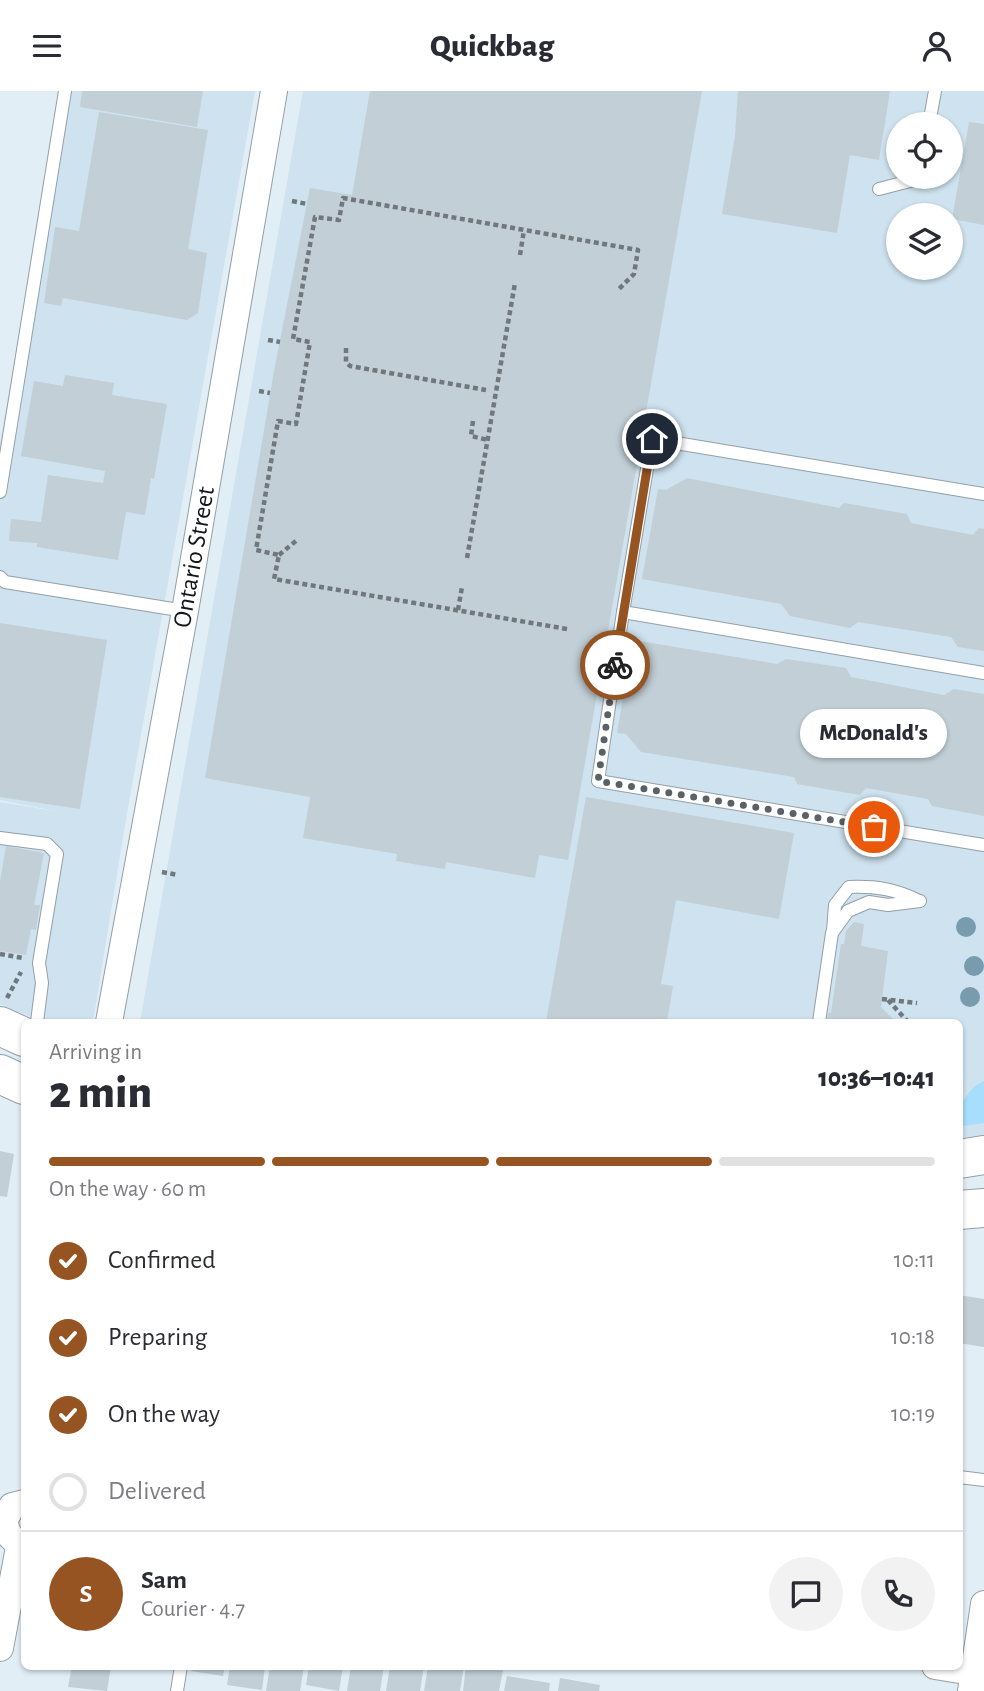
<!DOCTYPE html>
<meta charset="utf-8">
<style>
body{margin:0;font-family:"Alegreya Sans",sans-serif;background:#f2f2f3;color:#2b2b33;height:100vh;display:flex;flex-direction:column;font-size:26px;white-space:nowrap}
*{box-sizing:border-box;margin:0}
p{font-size:23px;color:#7c7c81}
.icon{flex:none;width:38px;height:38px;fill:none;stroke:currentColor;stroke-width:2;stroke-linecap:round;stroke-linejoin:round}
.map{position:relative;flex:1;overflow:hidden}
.side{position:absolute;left:21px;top:928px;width:942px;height:651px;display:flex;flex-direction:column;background:#fff;border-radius:10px;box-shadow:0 2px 5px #0004}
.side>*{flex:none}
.controls{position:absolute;left:886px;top:21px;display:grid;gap:14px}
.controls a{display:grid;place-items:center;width:77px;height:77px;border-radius:50%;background:#fff;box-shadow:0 2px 5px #0004;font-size:35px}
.pin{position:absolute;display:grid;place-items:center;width:60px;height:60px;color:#fff;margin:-30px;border:4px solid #fff;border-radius:50%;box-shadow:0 2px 7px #0007}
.courier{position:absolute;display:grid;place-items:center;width:70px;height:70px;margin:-35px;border:5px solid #955421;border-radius:50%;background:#fff;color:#222;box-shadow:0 2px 9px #0007}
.bubble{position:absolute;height:49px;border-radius:24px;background:#fff;box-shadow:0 2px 5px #0004;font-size:23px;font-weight:800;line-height:49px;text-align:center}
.overview em{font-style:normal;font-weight:800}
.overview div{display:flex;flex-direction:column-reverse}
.overview{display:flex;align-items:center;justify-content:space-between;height:119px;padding:0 28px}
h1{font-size:46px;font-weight:800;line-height:52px}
.bar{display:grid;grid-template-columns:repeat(4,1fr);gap:10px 7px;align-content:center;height:84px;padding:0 28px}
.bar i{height:9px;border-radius:5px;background:#e1e1e2}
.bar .selected{background:#955421}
.bar p{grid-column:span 4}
.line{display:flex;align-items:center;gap:18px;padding:0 28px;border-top:2px solid #e1e1e2}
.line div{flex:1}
.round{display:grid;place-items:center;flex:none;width:74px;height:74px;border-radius:37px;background:#f2f2f3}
ol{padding:0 28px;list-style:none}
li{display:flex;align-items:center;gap:21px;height:77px}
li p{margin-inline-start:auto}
li .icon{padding:7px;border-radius:50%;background:#955421;color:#fff;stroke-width:4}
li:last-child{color:#7c7c81}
li i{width:38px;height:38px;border:4px solid #e1e1e2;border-radius:50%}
header{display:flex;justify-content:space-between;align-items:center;height:91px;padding:0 28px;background:#fff;font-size:32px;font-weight:800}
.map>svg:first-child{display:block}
.built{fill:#cee2ef;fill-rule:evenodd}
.green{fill:#a7ddfd}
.building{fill:#c2cfd6}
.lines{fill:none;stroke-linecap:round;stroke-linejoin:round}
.lane-casing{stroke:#939fa6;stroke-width:14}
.street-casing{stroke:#939fa6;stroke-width:28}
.primary-casing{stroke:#939fa6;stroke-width:40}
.path{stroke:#70787d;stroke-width:4.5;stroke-dasharray:5 3.5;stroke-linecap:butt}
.lane{stroke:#fff;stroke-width:12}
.street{stroke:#fff;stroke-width:26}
.primary{stroke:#fff;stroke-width:38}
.tree{fill:#789cae}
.done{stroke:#5b6267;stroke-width:7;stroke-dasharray:0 12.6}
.route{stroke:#955421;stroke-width:9}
.labels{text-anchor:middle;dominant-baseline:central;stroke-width:5;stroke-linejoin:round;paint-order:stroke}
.street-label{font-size:26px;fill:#13171a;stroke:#fff}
</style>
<header><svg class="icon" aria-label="menu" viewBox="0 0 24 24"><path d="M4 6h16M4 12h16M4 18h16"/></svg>Quickbag<svg class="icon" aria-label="person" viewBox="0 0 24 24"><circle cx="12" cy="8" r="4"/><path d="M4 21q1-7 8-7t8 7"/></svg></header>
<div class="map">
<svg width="984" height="1600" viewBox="0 0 984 1600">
<rect width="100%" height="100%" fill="#e1eef5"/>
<!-- built -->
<g class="built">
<polygon points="62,0 255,0 125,734 94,925 91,931 42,931 0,913 0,711 60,721 0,709 0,352"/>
<path d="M303 0H984V1044L959 1047V931H140ZM898 33H950V86H898ZM898 124H950V177H898Z"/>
</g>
<!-- green -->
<path class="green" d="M984 990V1032L963 1035 959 1029C959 1012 969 997 984 990Z"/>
<!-- building -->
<g class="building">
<polygon points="82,0 203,0 197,36 80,16"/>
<polygon points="370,0 702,0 568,769 539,764 535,787 446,771 445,778 419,774 396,770 397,763 303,747 310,706 205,687 274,280 310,97 352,104"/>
<polygon points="738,0 890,0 879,69 850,64 837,142 722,123 735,45"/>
<polygon points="99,21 208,39 188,158 207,162 198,222 187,229 63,207 61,215 44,212 55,136 79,140"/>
<polygon points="969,31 984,33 984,134 952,128"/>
<polygon points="65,284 114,292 112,304 167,313 154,388 151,387 145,424 126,421 118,469 37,456 37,452 9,450 11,428 41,431 48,384 103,392 105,380 21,365 34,290 63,295"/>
<polygon points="687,387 839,417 844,412 907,423 911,432 973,444 979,437 984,438 984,560 958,556 951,546 858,531 850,537 790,525 781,513 642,488 658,398 666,399"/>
<polygon points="0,532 107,549 80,718 0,706"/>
<polygon points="633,549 777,573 786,568 846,577 851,586 944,604 954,598 984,603 984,725 932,715 928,708 866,697 860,704 797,693 794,686 641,661 626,643 617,642"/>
<polygon points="586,706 794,742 779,828 676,809 661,893 673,895 667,931 546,931"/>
<polygon points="6,755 44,762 34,814 40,814 36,839 31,838 26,864 0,860 0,791"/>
<polygon points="854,831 864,833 861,855 888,860 881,916 896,931 827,931 828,922 831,922 841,853 844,853 846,840"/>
<polygon points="0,1060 14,1063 7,1106 0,1105"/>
<polygon points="959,1204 984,1208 984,1256 959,1252"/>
<polygon points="72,1575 111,1575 107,1600 68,1596"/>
<polygon points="192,1575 225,1575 223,1585 191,1580"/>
<polygon points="230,1575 265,1575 262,1599 227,1594"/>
<polygon points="270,1575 304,1575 300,1600 266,1600"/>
<polygon points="309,1575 343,1575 339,1600 306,1594"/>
<polygon points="351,1575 384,1575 380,1600 347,1600"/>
<polygon points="390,1575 424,1575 420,1600 386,1600"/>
<polygon points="428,1575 464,1575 460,1600 424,1600"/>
<polygon points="466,1575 503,1579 499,1600 463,1600"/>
<polygon points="507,1585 550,1592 549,1600 504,1600"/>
<polygon points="560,1587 600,1594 599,1600 558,1600"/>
</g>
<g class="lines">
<defs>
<g id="lane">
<polyline points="929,33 935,0"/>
<polyline points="879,98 910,90 913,86"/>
<polyline points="0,401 65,0"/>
<polyline points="984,403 652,348 623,521 984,582"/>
<polyline points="0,486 5,491 185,520"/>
<polyline points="623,521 598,690 984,754"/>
<polyline points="0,747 47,753 57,763 39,872 42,892 37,931"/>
<path d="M833 840 835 814 849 796C875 795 896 798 919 810"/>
<polyline points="819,931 832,842 848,820 869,811 888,814 920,810"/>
<polyline points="959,1386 984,1389"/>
<polyline points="177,1600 181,1575"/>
</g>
<g id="street">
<polyline points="109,931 185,520 274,0"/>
<path d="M24 1412 12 1415 5 1428C5 1441 11 1451 24 1451"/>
<polyline points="0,1557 20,1451"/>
<polyline points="935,1575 984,1583"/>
<polyline points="971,1600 984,1513"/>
</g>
<g id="primary">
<polyline points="0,935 24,946"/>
<polyline points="0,983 24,994"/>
<polyline points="959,1068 984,1064"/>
<polyline points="959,1119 984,1117"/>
</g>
</defs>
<!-- lane casing -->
<use href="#lane" class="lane-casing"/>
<!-- street casing -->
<use href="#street" class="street-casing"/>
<!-- primary casing -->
<use href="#primary" class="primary-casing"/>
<!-- path -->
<g class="path">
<polyline points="292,110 307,113"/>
<polyline points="520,164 524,139"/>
<polyline points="268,249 280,251"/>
<polyline points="346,257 346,271 350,275 486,299"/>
<polyline points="259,300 270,302"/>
<polyline points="473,330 471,345 488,349"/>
<polyline points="279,464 297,449"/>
<polyline points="467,467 515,192"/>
<polyline points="458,519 462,496"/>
<polyline points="567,538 274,488 279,464 256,459 278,330 296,333 310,251 293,248 315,126 339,129 343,107 638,159 634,183 619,198"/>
<polyline points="162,781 178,784"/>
<polyline points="0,863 23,867"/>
<polyline points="7,907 21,881"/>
<polyline points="882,908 917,912"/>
<polyline points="888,909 908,931"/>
</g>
<!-- lane -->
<use href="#lane" class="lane"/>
<!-- street -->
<use href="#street" class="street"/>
<!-- primary -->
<use href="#primary" class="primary"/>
</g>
<!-- trees -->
<g class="tree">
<circle cx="966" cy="836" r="10"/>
<circle cx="974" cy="875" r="10"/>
<circle cx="970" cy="906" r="10"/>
</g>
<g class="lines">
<!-- done -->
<polyline class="done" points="615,574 598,690 874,736"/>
<!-- route -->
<polyline class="route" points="615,574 652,348"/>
</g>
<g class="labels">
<!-- street labels -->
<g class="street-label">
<text transform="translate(194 466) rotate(-80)">Ontario Street</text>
</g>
</g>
</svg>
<div class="controls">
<a><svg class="icon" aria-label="locate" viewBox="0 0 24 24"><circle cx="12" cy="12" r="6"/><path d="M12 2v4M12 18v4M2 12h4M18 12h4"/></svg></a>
<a><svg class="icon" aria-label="layers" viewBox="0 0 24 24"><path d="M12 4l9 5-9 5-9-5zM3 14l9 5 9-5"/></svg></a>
</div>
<div class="pin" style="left:874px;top:736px;background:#ea580c"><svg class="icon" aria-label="bag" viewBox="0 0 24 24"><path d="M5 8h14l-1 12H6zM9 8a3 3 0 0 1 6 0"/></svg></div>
<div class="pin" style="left:652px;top:348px;background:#1f2937"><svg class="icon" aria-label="home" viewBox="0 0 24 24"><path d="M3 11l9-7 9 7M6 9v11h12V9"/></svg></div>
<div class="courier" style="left:615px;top:574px"><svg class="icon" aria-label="bike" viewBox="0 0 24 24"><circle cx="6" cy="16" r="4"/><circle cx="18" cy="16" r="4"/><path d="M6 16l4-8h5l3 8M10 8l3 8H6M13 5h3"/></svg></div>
<div class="bubble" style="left:800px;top:618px;width:147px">McDonald's</div>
<section class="side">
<div class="overview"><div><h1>2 min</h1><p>Arriving in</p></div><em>10:36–10:41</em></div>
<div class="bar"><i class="selected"></i><i class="selected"></i><i class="selected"></i><i></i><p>On the way · 60 m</p></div>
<ol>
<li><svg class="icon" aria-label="check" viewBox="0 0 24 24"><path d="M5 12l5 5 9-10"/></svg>Confirmed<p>10:11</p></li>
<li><svg class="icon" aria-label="check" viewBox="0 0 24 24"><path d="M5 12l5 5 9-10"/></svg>Preparing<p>10:18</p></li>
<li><svg class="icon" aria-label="check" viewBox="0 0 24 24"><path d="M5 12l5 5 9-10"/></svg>On the way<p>10:19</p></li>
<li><i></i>Delivered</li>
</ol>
<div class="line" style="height:126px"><b class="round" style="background:#955421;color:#fff">S</b><div><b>Sam</b><p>Courier · 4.7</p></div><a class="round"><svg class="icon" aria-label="chat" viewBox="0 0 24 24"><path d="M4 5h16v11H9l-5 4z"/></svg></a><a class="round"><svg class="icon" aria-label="phone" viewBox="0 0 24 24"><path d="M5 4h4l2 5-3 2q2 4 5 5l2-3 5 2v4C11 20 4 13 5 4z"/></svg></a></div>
</section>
</div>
